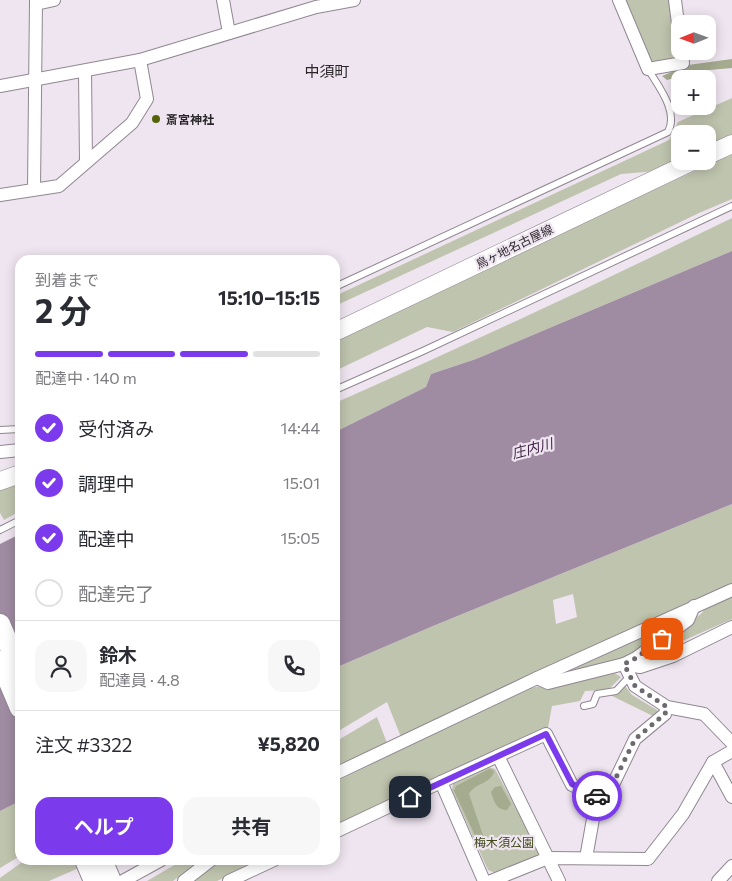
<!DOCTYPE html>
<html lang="ja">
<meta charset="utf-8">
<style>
body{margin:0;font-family:Commissioner,"Noto Sans JP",sans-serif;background:#f7f7f7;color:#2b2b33;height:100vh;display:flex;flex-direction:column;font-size:19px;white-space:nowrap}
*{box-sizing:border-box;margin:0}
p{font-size:16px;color:#7c7c81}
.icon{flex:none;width:28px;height:28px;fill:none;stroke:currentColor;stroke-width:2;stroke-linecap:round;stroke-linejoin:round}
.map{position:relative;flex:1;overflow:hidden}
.panel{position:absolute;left:15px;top:255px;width:325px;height:610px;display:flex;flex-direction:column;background:#fff;border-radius:15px;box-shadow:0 2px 12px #0003}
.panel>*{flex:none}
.needle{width:32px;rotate:269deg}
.buttons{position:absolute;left:671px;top:15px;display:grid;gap:10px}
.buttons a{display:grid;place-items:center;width:45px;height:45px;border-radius:10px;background:#fff;box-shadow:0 2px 12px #0003;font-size:25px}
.pin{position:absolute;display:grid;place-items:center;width:42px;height:42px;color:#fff;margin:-21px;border-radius:10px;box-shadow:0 2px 8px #0006}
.courier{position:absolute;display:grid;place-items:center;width:50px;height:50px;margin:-25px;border:4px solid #7c3aed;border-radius:50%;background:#fff;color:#222;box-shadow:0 1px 6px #0007}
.head em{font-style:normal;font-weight:700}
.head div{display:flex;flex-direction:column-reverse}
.head{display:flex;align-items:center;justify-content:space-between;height:85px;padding:0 20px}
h1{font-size:32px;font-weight:700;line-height:38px}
.bar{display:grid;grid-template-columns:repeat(4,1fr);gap:8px 5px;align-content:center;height:60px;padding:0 20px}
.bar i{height:6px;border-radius:4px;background:#e1e1e2}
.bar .on{background:#7c3aed}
.bar p{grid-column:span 4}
.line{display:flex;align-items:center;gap:12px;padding:0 20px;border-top:1px solid #e1e1e2}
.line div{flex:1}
.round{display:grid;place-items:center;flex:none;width:52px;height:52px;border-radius:15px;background:#f7f7f7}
ol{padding:0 20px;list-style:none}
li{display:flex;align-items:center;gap:15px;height:55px}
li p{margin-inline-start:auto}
li .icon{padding:5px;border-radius:50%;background:#7c3aed;color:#fff;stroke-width:4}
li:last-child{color:#7c7c81}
li i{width:28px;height:28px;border:2px solid #e1e1e2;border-radius:50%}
.button{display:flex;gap:10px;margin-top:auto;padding:10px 20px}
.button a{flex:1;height:58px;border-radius:15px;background:#7c3aed;color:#fff;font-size:20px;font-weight:700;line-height:58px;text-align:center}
.button a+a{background:#f7f7f7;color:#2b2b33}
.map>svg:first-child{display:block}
.green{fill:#bfc4ae;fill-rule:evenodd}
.forest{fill:#a4ab8f}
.water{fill:#9f8ba2}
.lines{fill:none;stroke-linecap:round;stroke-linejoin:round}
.lane-casing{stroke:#908791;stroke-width:8}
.street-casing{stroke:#908791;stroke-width:14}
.secondary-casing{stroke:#908791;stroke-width:19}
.primary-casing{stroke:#908791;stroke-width:22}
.lane{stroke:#fff;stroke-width:6}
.street{stroke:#fff;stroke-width:12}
.secondary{stroke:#fff;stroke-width:18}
.primary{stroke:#fff;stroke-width:20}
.done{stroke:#6e696f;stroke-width:5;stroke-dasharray:0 9}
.route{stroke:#7c3aed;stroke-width:6}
.poi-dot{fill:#566409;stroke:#efe5f0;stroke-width:2}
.labels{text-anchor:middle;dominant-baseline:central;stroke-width:4.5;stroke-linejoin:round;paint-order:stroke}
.poi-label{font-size:12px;font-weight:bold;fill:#29262a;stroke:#efe5f0;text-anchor:start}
.street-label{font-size:12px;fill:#29262a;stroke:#efe5f0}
.park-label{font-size:12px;fill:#40491a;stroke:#efe5f0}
.water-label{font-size:14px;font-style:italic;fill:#3b1e40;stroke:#efe5f0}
.quarter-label{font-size:15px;fill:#29262a;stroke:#efe5f0}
</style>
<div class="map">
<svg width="732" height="881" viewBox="0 0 732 881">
<rect width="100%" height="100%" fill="#efe5f0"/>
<!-- green -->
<g class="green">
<polygon points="623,0 672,0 680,58 655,65 648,61"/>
<polygon points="732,98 732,138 708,148 708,134 680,134 680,160 657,171 621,174 335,306 335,296 669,140 678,122"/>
<polygon points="732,154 732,199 699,213 453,332 427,327 335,371 335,341 568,229"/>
<path d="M732 218V251L476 359 431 374 426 387 339 430H335V403C469 344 601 282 732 218Z"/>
<polygon points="20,479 20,511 4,520 0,513 0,485"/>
<path d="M732 504V584L401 737 387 702 335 733V668L433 626ZM573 594 577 617 556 624 553 600Z"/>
<polygon points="732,594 732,619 678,643 634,661 701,614 708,605"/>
<polygon points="685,616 621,662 550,678"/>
<polygon points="613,672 621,677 608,690 585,691 580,701 552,706 548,728 335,826 335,782 525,689"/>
<polygon points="625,686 632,695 657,710 658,714 655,717 610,695 619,693"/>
<polygon points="377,717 387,743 335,766 335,742"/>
<polygon points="489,767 495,769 539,852 536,857 495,873 488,870 452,790 453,784"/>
<polygon points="20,801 20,856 0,868 0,811"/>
<polygon points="25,860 97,860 49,881 0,881 0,878"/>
<polygon points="183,860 201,860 173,881 147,881"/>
<polygon points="219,860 262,860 217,881 192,881"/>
</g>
<!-- forest -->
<g class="forest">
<polygon points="732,59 732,68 698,71 667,80 662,76 688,65"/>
<path d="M489 769 493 770 494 772C490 784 475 783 469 794L485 841V844L480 846 454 791 456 786Z"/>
<path d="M501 786 511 804 507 810C496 810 494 801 491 792L495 787Z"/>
</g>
<!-- water -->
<g class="water">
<polygon points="732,251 732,504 433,626 335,668 335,430 339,430 426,387 431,374 476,359"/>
<polygon points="20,534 20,801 0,811 0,544"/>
</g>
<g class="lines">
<defs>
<g id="lane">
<path d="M335 287 668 132C679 111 658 86 648 69"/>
<polyline points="335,390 423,351 732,206"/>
<polyline points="0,430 20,429"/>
<polyline points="0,530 20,520"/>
<polyline points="584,706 593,704 597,694 616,691 630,676"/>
</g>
<g id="street">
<polyline points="223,0 229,33"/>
<polyline points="619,0 648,69 683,63 682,51"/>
<polyline points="675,0 680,39"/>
<polyline points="36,4 54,0"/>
<polyline points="85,71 86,162"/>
<polyline points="0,86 140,60 316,7 354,0"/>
<polyline points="34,189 36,0"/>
<polyline points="0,195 59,186 132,123 147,99 140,60"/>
<polyline points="0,452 20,450"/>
<polyline points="694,606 688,620 636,658 624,664 635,686 667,707 704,714 732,743"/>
<polyline points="537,678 548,683 624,664 640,667 673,656 732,627"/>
<polyline points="498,756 559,881"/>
<polyline points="713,762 732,797"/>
<polyline points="335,774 537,678 732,590"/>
<polyline points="441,782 546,734 572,785 605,800"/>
<polyline points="335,832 441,782 484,881"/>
<polyline points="586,858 593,819 609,793 635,739 665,714 667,707"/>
<polyline points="123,881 161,860"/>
<polyline points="184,881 211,860"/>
<polyline points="229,881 274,860"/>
<polyline points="491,881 548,858 648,859 683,814 713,762 732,751"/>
<polyline points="718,881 732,866"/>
</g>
<g id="secondary">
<polyline points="708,155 732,144"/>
<polyline points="335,332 693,161"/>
<polyline points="0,481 20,474"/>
</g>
<g id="primary">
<polyline points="0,624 20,671"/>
<polyline points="0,661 20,708"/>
<polyline points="85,860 94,881"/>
<polyline points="102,860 111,881"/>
</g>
</defs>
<!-- lane casing -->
<use href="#lane" class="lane-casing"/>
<!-- street casing -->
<use href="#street" class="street-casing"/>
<!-- secondary casing -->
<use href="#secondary" class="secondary-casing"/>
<!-- primary casing -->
<use href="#primary" class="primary-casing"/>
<!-- lane -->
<use href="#lane" class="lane"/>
<!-- street -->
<use href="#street" class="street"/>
<!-- secondary -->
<use href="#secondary" class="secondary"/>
<!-- primary -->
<use href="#primary" class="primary"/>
</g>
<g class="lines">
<!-- done -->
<polyline class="done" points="597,796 605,800 635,739 665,714 667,707 635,686 624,664 636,658 662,639"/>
<!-- route -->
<polyline class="route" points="410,797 546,734 572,784 597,796"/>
</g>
<!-- markers -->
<circle class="poi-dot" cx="156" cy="119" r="5"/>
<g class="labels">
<!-- poi labels -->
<g class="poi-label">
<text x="166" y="119">斎宮神社</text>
</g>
<!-- street labels -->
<g class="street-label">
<text transform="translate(514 246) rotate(-26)">鳥ヶ地名古屋線</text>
</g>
<!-- park labels -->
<g class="park-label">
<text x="504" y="842">梅木須公園</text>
</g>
<!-- water labels -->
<g class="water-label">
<text transform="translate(532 448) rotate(-15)">庄内川</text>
</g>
<!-- quarter labels -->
<g class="quarter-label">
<text x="327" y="71">中須町</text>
</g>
</g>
</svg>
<div class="buttons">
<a><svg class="needle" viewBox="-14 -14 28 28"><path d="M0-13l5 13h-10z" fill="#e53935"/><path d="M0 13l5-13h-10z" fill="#7c7c81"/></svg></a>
<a>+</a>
<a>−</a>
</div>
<div class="pin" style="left:662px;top:639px;background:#ea580c"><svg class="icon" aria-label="bag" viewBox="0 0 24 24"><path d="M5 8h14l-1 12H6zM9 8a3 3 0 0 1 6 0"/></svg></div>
<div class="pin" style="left:410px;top:797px;background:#1f2937"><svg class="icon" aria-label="home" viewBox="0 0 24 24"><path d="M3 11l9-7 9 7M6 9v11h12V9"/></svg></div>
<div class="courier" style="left:597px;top:796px"><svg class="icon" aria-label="car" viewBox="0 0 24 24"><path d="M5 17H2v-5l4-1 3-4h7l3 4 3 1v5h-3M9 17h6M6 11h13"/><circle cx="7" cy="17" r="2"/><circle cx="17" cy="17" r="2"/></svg></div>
<section class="panel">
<div class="head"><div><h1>2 分</h1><p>到着まで</p></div><em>15:10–15:15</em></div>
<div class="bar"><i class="on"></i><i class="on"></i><i class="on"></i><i></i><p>配達中 · 140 m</p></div>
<ol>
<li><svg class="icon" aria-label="check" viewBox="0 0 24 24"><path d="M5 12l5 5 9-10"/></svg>受付済み<p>14:44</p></li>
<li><svg class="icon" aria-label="check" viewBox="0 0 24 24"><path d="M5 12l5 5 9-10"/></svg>調理中<p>15:01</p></li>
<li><svg class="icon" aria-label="check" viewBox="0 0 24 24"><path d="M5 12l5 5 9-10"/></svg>配達中<p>15:05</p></li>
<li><i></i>配達完了</li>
</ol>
<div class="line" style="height:90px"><a class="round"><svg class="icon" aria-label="person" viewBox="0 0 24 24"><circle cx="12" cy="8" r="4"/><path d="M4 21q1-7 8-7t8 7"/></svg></a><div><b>鈴木</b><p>配達員 · 4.8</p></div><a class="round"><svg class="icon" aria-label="phone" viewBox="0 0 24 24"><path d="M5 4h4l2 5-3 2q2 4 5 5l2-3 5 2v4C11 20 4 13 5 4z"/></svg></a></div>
<div class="line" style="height:65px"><div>注文 #3322</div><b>¥5,820</b></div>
<div class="button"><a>ヘルプ</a><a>共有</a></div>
</section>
</div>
